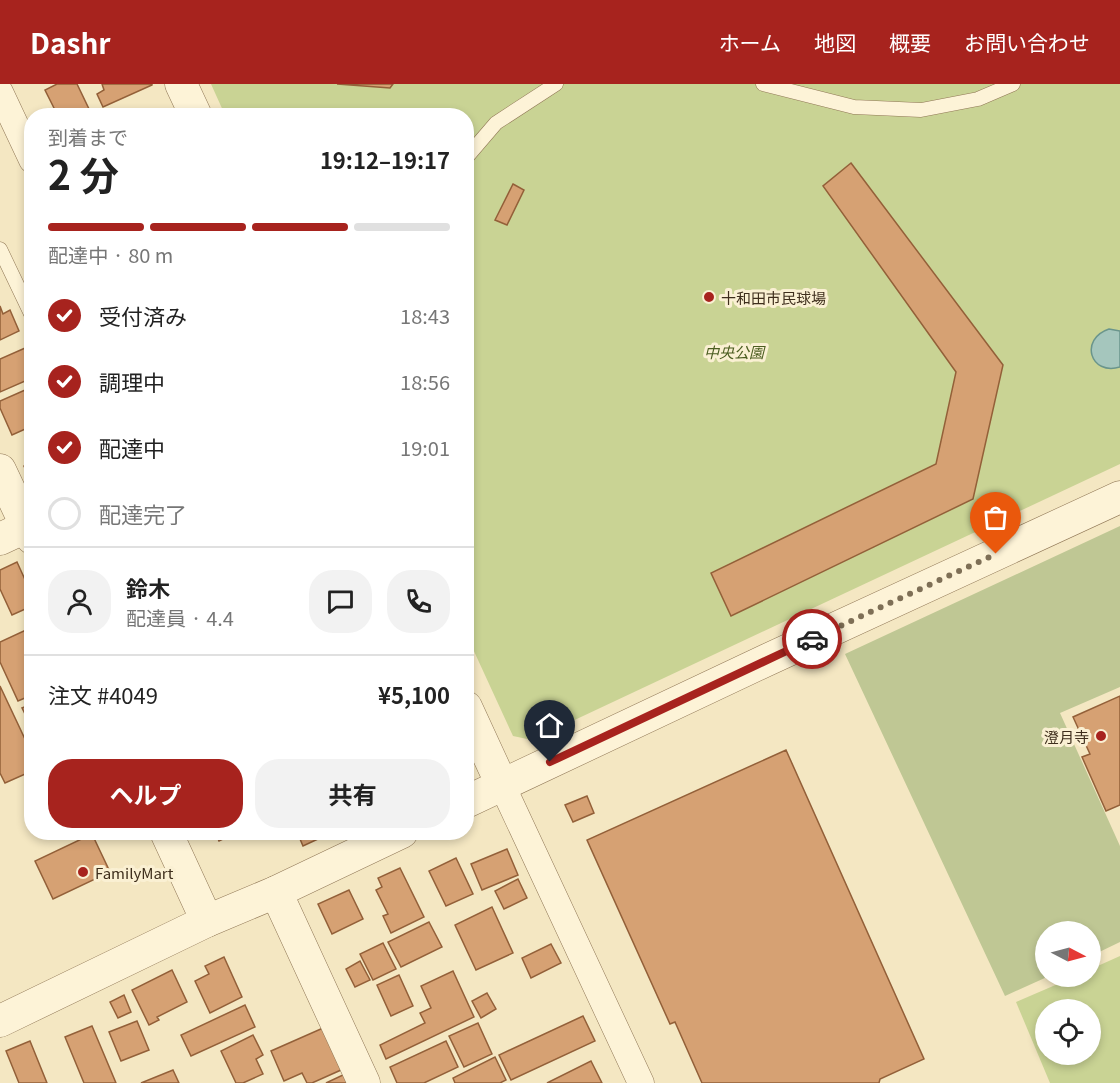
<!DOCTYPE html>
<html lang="ja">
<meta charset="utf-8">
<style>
body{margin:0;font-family:Georgia,"Noto Sans JP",serif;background:#f2f2f2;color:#222;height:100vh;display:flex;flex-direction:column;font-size:22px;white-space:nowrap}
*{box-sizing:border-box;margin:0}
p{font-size:20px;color:#767676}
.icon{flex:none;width:33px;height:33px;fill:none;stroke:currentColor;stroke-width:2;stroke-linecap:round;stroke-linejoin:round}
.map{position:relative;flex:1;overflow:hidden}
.side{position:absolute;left:24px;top:24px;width:450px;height:732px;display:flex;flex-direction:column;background:#fff;border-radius:24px;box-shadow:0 3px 9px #0003}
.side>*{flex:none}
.needle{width:39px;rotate:96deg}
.tools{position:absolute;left:1035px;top:837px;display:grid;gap:12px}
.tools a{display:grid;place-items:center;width:66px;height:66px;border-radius:50%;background:#fff;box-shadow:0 3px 9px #0003;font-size:30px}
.pin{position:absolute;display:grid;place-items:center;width:51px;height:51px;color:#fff;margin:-62px -26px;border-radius:50% 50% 50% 0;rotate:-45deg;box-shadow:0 0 6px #0007}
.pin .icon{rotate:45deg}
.courier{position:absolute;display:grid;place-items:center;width:60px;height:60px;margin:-30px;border:4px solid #a7231e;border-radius:50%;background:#fff;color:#222;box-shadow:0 2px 8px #0007}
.summary em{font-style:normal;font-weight:700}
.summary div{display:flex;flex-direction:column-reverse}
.summary{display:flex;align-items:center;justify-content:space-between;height:102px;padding:0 24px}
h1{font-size:39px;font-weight:700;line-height:45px}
.bar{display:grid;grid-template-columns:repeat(4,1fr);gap:9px 6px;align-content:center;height:72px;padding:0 24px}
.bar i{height:8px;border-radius:4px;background:#e0e0e0}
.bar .on{background:#a7231e}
.bar p{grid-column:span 4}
.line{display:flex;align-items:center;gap:15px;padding:0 24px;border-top:2px solid #e0e0e0}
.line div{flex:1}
.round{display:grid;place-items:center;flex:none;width:63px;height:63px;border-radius:24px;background:#f2f2f2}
ol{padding:0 24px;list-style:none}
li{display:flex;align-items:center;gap:18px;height:66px}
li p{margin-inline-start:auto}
li .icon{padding:6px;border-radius:50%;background:#a7231e;color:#fff;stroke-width:4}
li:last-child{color:#767676}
li i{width:33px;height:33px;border:3px solid #e0e0e0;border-radius:50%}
.action{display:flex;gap:12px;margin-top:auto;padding:12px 24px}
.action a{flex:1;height:69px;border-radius:24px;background:#a7231e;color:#fff;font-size:24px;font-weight:700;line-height:69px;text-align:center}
.action a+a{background:#f2f2f2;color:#222}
header{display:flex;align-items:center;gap:36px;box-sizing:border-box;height:84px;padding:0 30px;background:#a7231e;color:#fff}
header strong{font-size:28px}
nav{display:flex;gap:33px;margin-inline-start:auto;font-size:21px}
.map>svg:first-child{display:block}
.green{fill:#c9d394;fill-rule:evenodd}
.cemetery{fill:#bfc794}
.water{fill:#a5c6bd;stroke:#6a958c;stroke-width:1.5}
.building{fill:#d6a173;stroke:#936039;stroke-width:1.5}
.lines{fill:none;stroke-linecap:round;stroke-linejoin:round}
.service-casing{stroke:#907756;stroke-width:15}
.minor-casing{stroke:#907756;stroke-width:27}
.tertiary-casing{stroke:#907756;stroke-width:33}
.service{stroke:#fdf3d7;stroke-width:14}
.minor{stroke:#fdf3d7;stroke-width:26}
.tertiary{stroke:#fdf3d7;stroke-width:32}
.done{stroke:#7e6f56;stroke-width:6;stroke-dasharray:0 10.8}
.route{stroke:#a7231e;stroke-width:8}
.poi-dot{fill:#a7231e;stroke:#faf0d3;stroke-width:2}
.labels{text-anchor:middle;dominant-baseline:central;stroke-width:6;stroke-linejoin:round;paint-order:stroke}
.poi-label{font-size:15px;fill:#3e2e1c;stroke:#faf0d3;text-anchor:start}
.park-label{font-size:15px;font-style:italic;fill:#4b5d20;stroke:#faf0d3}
</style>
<header>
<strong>Dashr</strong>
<nav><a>ホーム</a><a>地図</a><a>概要</a><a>お問い合わせ</a></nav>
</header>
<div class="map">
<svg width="1120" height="999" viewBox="0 0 1120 999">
<rect width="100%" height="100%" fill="#f4e7c2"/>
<!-- green -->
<g class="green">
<polygon points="211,0 1120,0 1120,380 532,656 513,652 467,552 466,32 225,31"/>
<path d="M1120 872V999H1050L1016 918 1074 893 1090 892 1091 885ZM1046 926H1090V970H1046Z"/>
</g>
<!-- cemetery -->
<polygon class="cemetery" points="1120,442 1120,603 1060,629 1120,762 1120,858 1091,872 1090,848 1046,848 1047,893 1005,912 845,570"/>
<!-- water -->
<path class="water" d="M1109 245 1120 247V283C1090 292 1079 255 1109 245Z"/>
<!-- building -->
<g class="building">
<polygon points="57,0 77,0 89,25 75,32 58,32 45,6"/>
<polygon points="102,0 152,0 152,1 103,23 97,10 104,6"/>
<polygon points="337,0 393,0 390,4"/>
<polygon points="851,79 1003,281 973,415 731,532 711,489 936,380 956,288 823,102"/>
<polygon points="513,100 524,106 507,141 495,136"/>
<polygon points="0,222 3,230 10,226 19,247 0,256"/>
<polygon points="32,261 32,294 0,308 0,275"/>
<polygon points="32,303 32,342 12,351 0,324 0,317"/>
<polygon points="32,378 32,399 24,382"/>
<polygon points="17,478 32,511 32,522 12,531 0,505 0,486"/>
<polygon points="26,546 32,557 32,611 18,617 0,578 0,558"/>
<polygon points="0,602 32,670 32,687 5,699 0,689"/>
<polygon points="1120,612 1120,721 1106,727 1082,673 1090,670 1073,633"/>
<polygon points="32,620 32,644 22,624"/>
<polygon points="786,666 924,975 880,995 879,999 702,999 675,938 670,940 587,756"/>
<polygon points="587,712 594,729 573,738 565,721"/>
<polygon points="215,748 237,748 219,757"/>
<polygon points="297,748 333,748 303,762"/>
<polygon points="92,750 110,788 53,815 35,777"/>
<polygon points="507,765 518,791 482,806 471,780"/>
<polygon points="456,774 473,810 446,822 429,787"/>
<polygon points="400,784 424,833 391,849 383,832 388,830 376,806 382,803 378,794"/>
<polygon points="518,795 527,814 504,825 495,807"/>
<polygon points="349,806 363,835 332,850 318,820"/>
<polygon points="492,823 513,869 476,886 455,841"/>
<polygon points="429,838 442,863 401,883 388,858"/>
<polygon points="383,859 396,885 373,896 360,870"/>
<polygon points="551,860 561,879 531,894 522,874"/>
<polygon points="224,873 242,913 210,929 195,897 209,890 205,882"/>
<polygon points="360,877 370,896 355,903 346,885"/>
<polygon points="172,886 187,918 157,933 159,936 149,941 132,906"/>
<polygon points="453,887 474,933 386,975 380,961 425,939 420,929 431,924 421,902"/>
<polygon points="399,891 413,922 391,932 377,901"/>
<polygon points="487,909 496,925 481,934 472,917"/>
<polygon points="124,911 131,928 118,934 110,918"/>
<polygon points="245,921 255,943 191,972 181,951"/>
<polygon points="583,932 595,957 511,996 499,971"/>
<polygon points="137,937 149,966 121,977 109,948"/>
<polygon points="478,939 492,970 464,983 449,952"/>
<polygon points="92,942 116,999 84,999 65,953"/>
<polygon points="323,944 341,986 312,999 307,999 302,989 284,997 271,967"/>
<polygon points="253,951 263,971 256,975 263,990 243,999 236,999 221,967"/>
<polygon points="30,957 47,999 19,999 6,967"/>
<polygon points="446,957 458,983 424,999 397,999 390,983"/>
<polygon points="495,973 506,996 500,999 455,999 453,994"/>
<polygon points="591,977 602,999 547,999"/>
<polygon points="173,986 179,999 141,999"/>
<polygon points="345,990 349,999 326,999"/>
</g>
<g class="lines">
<defs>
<g id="service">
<polyline points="763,0 854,23 921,26 978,15 1013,0"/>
<polyline points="466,74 496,39 556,0"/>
<polyline points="0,165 32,232"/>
</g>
<g id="minor">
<polyline points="0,8 32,76"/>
<polyline points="502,701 641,999"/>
</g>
<g id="tertiary">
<polyline points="181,0 196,32"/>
<polyline points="0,386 32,454"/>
<polyline points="0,455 32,440"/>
<polyline points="466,623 502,701"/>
<polyline points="466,718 769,575 1120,413"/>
<polyline points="166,748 207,837"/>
<polyline points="276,808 364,999"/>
<polyline points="0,937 207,837 276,808 402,748"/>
</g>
</defs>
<!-- service casing -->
<use href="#service" class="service-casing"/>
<!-- minor casing -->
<use href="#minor" class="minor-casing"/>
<!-- tertiary casing -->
<use href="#tertiary" class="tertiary-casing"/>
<!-- service -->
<use href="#service" class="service"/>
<!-- minor -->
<use href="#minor" class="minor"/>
<!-- tertiary -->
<use href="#tertiary" class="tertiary"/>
</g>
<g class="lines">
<!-- done -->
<polyline class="done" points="812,555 996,470"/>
<!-- route -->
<polyline class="route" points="550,678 812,555"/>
</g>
<!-- markers -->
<g class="poi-dot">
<circle cx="709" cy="213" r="6"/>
<circle cx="1101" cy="652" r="6"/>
<circle cx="83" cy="788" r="6"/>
</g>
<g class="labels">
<!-- poi labels -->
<g class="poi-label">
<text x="721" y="213">十和田市民球場</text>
<text x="1089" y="652" text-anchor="end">澄月寺</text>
<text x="95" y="788">FamilyMart</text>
</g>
<!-- park labels -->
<g class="park-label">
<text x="734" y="267">中央公園</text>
</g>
</g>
</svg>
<div class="tools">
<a><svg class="needle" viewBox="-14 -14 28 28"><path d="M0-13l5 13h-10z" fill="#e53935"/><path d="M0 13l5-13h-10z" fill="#767676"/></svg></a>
<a><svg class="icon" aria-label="locate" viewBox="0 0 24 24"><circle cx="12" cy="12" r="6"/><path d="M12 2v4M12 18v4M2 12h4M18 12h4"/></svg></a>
</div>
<div class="pin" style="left:996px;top:470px;background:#ea580c"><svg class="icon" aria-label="bag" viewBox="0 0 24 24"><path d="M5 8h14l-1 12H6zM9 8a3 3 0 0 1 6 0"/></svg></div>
<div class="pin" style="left:550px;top:678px;background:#1f2937"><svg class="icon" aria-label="home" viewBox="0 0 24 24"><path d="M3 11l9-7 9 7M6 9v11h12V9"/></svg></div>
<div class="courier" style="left:812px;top:555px"><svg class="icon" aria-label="car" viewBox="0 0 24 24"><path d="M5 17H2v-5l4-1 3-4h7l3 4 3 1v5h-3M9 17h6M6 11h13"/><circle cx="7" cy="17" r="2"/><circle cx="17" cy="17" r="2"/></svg></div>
<section class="side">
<div class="summary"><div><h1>2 分</h1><p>到着まで</p></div><em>19:12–19:17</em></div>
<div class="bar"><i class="on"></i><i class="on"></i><i class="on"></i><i></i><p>配達中 · 80 m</p></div>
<ol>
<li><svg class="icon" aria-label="check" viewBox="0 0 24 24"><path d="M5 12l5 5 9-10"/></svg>受付済み<p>18:43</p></li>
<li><svg class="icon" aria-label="check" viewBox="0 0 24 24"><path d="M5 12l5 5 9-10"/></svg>調理中<p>18:56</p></li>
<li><svg class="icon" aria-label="check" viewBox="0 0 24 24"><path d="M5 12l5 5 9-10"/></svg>配達中<p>19:01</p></li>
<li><i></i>配達完了</li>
</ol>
<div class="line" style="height:108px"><a class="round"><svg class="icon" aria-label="person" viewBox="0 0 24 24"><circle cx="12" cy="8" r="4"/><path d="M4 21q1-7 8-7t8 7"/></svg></a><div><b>鈴木</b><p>配達員 · 4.4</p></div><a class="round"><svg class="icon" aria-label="chat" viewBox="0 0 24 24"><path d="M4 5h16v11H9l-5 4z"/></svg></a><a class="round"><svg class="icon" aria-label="phone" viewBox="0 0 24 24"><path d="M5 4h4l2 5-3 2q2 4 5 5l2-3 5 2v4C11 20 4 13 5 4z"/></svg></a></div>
<div class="line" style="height:78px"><div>注文 #4049</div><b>¥5,100</b></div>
<div class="action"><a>ヘルプ</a><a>共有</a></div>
</section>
</div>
